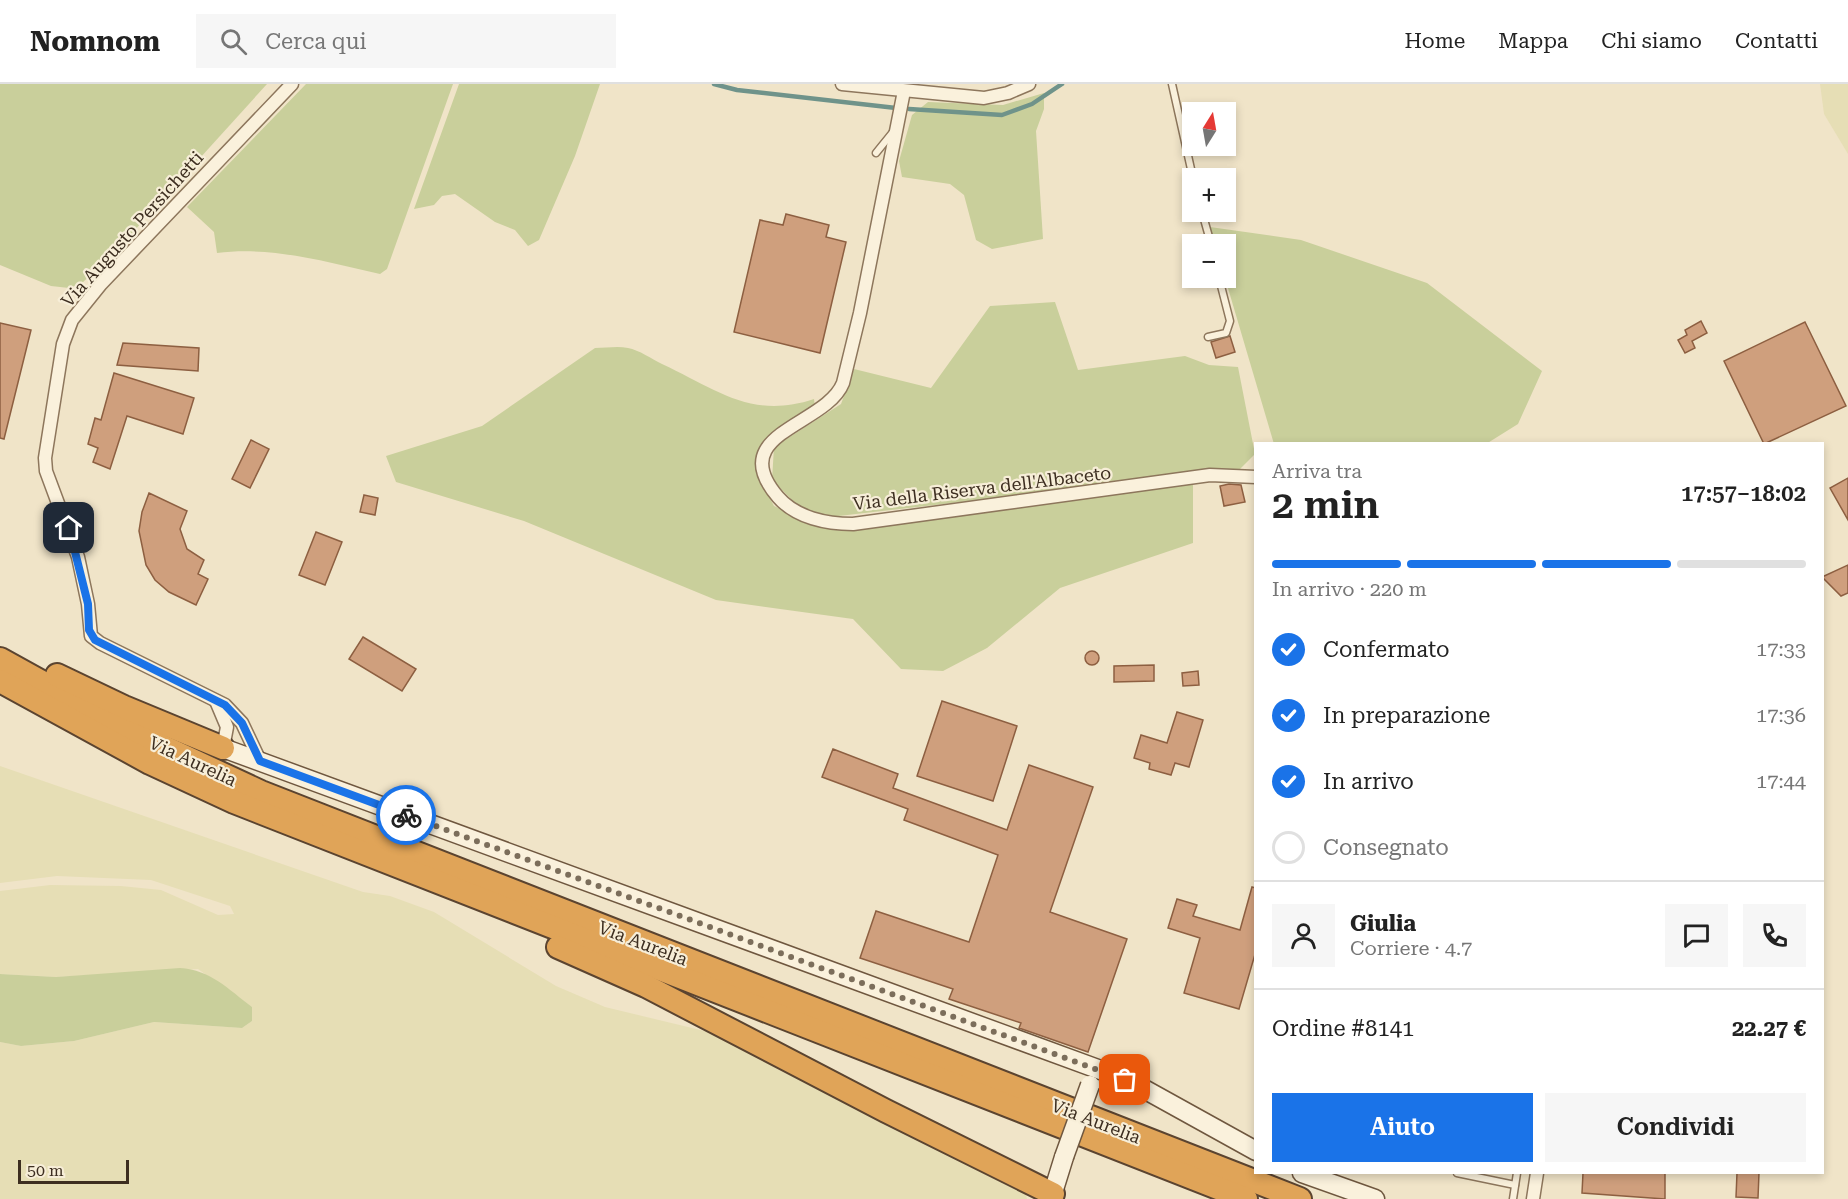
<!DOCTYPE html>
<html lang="it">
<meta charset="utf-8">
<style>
body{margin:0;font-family:"Roboto Serif",serif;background:#f6f6f6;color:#222;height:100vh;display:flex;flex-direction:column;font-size:22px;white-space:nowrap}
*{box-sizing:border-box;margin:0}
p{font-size:20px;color:#767676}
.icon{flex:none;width:33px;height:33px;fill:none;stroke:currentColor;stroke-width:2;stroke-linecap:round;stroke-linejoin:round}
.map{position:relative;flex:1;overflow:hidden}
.sheet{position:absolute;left:1254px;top:358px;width:570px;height:732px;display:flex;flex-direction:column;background:#fff;border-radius:0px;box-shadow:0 3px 9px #0003}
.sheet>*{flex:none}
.needle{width:39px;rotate:11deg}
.fabs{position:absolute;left:1182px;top:18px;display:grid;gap:12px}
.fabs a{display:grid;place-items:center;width:54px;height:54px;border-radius:0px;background:#fff;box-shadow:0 3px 9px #0003;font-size:30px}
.scale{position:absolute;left:18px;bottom:15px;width:111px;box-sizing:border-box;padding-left:6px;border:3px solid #3d2e20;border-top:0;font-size:16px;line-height:21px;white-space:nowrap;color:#3d2e20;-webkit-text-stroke:4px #f7eed8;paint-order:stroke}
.pin{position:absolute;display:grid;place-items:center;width:51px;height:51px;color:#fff;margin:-26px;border-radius:12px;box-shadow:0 3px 9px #0006}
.courier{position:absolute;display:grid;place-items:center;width:60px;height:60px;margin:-30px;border:4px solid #1a73e8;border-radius:50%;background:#fff;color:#222;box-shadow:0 2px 8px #0007}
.headline em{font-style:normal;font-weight:600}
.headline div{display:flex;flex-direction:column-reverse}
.headline{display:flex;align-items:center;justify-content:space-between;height:102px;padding:0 18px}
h1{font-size:39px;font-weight:600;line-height:45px}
.bar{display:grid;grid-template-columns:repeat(4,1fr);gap:9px 6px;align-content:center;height:72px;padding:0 18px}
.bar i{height:8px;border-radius:4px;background:#e0e0e0}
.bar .current{background:#1a73e8}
.bar p{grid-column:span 4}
.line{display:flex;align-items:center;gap:15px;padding:0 18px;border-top:2px solid #e0e0e0}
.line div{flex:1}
.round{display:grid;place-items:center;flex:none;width:63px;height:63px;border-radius:0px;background:#f6f6f6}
ol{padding:0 18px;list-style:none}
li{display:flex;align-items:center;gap:18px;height:66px}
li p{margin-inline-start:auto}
li .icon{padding:6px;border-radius:50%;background:#1a73e8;color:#fff;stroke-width:4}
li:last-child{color:#767676}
li i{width:33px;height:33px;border:3px solid #e0e0e0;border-radius:50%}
.primary-button{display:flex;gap:12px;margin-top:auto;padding:12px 18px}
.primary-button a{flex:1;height:69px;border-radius:0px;background:#1a73e8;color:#fff;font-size:24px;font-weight:600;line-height:69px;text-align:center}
.primary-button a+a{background:#f6f6f6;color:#222}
header{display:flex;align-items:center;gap:36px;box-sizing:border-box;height:84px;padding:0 30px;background:#fff;border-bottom:2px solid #e0e0e0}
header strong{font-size:28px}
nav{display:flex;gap:33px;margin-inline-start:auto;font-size:21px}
.search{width:420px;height:54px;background:#f6f6f6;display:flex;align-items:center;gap:15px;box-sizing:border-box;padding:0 21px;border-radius:0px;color:#767676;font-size:22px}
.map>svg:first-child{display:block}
.farmland{fill:#e6deb5}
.green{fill:#c9cf9b}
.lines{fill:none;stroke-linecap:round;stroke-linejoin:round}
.stream{stroke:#6f938a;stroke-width:4.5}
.building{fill:#cf9f7d;stroke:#8d5f41;stroke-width:1.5}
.lane-casing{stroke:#8d765c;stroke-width:9}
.street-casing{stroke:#8d765c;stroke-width:15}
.secondary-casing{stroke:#6f573f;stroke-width:21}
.highway-casing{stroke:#5b4430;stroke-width:26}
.lane{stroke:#faf1dc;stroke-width:6}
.street{stroke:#faf1dc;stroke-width:12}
.secondary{stroke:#faf1dc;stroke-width:18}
.highway{stroke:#e0a458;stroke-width:22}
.secondary-bridge-casing{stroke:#6f573f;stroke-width:21;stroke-linecap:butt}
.secondary-bridge{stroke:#faf1dc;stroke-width:18}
.done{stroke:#7c6e5b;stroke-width:6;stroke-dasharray:0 10.8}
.route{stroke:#1a73e8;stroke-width:8}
.labels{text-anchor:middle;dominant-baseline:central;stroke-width:4.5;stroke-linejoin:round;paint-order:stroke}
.street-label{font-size:18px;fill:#3d2e20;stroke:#f7eed8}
</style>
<header>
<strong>Nomnom</strong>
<div class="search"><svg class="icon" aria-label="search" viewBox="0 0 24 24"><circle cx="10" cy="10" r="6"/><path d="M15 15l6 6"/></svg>Cerca qui</div>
<nav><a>Home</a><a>Mappa</a><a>Chi siamo</a><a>Contatti</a></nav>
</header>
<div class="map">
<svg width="1848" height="1115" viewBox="0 0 1848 1115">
<rect width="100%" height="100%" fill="#f0e4c8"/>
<!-- farmland -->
<g class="farmland">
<polygon points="1820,0 1848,0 1848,70 1824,30"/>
<polygon points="0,682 363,808 390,812 434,828 556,902 605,923 717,950 779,986 1025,1108 1027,1115 0,1115 0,958 21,962 74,957 154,938 242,944 252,937 252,923 198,885 56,893 0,890 0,807 50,801 121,802 161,806 218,831 234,830 230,822 151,796 57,792 0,799"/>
</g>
<!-- green -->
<g class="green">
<polygon points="0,0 267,0 113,170 81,200 69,204 51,202 0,181"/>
<path d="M306 0H453L387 185 380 190C327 178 272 162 217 169L214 148 187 123Z"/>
<polygon points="459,0 600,0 575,72 539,156 528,162 515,146 495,138 455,110 442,112 434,121 414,125"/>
<polygon points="1044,9 1044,25 1036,47 1043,155 992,165 976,156 964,111 950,100 902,93 899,77 912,31 928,18 1003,21"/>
<polygon points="1210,143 1301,156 1427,199 1542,287 1518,340 1486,360 1274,360 1225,194 1226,160 1215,160"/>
<polygon points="1055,218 1078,286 1185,272 1209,281 1238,283 1255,370 1239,386 830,433 799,423 772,396 774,363 841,320 854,285 931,304 990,222"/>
<path d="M595 264C606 264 618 262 628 264 639 266 652 275 662 280 716 305 751 336 814 315L815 323 758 378 761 397 774 422 823 444H872L1193 400V459L1060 504 987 564 943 587 901 585 853 535 716 516 524 437 396 398 386 372 482 342Z"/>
<path d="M180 884C211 886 228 905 252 923V937L242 944 154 938 74 957 21 962 0 958V890L56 893Z"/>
</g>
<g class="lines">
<!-- stream -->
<g class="stream">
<polyline points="714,0 737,6 896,24"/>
<polyline points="909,25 1002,31 1032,20 1062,0"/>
</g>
</g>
<!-- building -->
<g class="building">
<polygon points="786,130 829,141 826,153 846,158 820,269 734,248 760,136 783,141"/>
<polygon points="1701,237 1707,249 1692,257 1695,264 1685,269 1678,256 1687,251 1685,246"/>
<polygon points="1805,238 1846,322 1764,360 1724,277"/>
<polygon points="0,239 31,246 4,355 0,354"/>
<polygon points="1230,252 1235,268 1216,274 1211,258"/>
<polygon points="123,259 199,264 198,287 117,281"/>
<polygon points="114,289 194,314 183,350 127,332 110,385 93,378 98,364 88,360 95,334 101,336"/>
<polygon points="251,356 269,365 250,404 232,395"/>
<polygon points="1848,394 1848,436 1830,404"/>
<polygon points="1229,400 1241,401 1245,418 1224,422 1220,402"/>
<polygon points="149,409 187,427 180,445 187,465 204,476 198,490 208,495 196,521 169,508 155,496 146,481 139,447 142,428"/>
<polygon points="364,411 378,414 375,431 360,428"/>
<polygon points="316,448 342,458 325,501 299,491"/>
<polygon points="1848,481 1848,509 1841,512 1822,493"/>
<polygon points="363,553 416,585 402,607 349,575"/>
<circle cx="1092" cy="574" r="7"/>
<polygon points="1154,581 1154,597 1114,598 1114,582"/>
<polygon points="1198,587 1199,601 1183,602 1182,589"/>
<polygon points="942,617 1017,642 993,717 917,692"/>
<polygon points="1177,628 1203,636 1189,683 1175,679 1171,691 1149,685 1150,679 1134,674 1141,651 1167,659"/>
<polygon points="833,665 898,690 893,704 1007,746 1029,681 1093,703 1050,828 1127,855 1088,968 1019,944 1021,939 949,915 953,905 860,874 876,827 969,858 998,771 904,736 908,725 822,693"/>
<polygon points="1252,803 1256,804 1256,867 1239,925 1184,909 1200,854 1168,844 1177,815 1197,821 1193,832 1240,846"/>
<polygon points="1583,1089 1665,1089 1665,1115 1582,1109"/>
<polygon points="1737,1089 1759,1089 1758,1114 1736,1113"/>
</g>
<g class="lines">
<defs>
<g id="lane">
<polyline points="1172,0 1193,94"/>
<polyline points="876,69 893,48"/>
<polyline points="1202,128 1211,160"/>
<polyline points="1208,253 1226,249 1230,237 1219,194"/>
<polyline points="1457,1089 1515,1101"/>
<polyline points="1513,1115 1517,1089"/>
</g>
<g id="street">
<polyline points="842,0 984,14 1008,9 1029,0"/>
<path d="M904 7 860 229 843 299C826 342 723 349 778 413 796 434 827 440 853 440L1210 391 1256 393"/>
<polyline points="216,617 227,643 223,664"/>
<polyline points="260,677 242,639 225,621 100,559 91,552 88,520 78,473 46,387 45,374 63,260 72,236 101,200 292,0"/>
<polyline points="1533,1115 1537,1089"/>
</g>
<g id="secondary">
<polyline points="223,664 1106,988 1135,1000 1256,1067"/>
<polyline points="1302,1089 1375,1115"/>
<polyline points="1051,1115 1064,1073"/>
</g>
<g id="highway">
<polyline points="0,575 132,648 261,708 1300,1115"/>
<polyline points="57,591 124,623 223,664"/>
<polyline points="0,597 150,679 234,718 1246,1115"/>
<polyline points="558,863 646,902 886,1027 1053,1110"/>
</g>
</defs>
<!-- lane casing -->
<use href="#lane" class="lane-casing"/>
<!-- street casing -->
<use href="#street" class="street-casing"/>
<!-- secondary casing -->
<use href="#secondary" class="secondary-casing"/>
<!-- highway casing -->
<use href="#highway" class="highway-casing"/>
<!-- lane -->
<use href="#lane" class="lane"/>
<!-- street -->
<use href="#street" class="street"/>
<!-- secondary -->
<use href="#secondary" class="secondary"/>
<!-- highway -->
<use href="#highway" class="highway"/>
<defs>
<polyline id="secondary-bridge" points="1064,1073 1090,1001"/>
</defs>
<!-- secondary-bridge casing -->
<use href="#secondary-bridge" class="secondary-bridge-casing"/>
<!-- secondary-bridge -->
<use href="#secondary-bridge" class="secondary-bridge"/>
</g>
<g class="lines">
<!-- done -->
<polyline class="done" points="406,731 1125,996"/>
<!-- route -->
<polyline class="route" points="69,444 88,520 89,546 95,556 225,621 242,639 260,677 406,731"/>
</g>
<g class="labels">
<!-- street labels -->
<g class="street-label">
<text transform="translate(132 145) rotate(-48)">Via Augusto Persichetti</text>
<text transform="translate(982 404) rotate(-7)">Via della Riserva dell'Albaceto</text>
<text transform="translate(193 677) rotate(25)">Via Aurelia</text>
<text transform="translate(643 859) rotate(21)">Via Aurelia</text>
<text transform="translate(1096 1037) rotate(21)">Via Aurelia</text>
</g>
</g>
</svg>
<div class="fabs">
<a><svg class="needle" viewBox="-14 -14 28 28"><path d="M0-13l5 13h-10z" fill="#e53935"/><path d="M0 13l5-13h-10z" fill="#767676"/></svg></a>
<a>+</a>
<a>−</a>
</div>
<div class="scale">50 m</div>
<div class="pin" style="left:1125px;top:996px;background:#ea580c"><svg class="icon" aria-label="bag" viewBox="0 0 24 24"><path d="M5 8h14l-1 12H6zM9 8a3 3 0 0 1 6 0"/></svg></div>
<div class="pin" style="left:69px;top:444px;background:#1f2937"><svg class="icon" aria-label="home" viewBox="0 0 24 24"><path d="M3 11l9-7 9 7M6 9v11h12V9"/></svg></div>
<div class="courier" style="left:406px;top:731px"><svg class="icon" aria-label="bike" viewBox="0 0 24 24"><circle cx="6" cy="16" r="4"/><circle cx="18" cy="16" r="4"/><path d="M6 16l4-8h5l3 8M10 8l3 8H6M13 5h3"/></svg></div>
<section class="sheet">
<div class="headline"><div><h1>2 min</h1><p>Arriva tra</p></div><em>17:57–18:02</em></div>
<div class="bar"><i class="current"></i><i class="current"></i><i class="current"></i><i></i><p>In arrivo · 220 m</p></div>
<ol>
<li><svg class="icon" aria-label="check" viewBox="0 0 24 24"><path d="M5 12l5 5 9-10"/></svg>Confermato<p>17:33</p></li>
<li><svg class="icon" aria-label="check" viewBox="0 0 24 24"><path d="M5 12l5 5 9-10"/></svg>In preparazione<p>17:36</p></li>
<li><svg class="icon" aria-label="check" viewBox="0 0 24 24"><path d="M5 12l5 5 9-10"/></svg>In arrivo<p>17:44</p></li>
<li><i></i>Consegnato</li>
</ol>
<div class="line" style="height:108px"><a class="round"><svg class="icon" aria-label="person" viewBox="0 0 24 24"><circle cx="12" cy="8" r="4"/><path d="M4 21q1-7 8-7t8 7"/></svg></a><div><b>Giulia</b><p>Corriere · 4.7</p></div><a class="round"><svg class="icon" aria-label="chat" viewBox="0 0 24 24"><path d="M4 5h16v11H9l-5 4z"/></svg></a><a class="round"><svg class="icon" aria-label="phone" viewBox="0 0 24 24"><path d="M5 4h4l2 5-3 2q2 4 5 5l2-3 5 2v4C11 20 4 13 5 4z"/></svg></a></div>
<div class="line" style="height:78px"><div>Ordine #8141</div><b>22.27 €</b></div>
<div class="primary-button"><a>Aiuto</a><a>Condividi</a></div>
</section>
</div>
